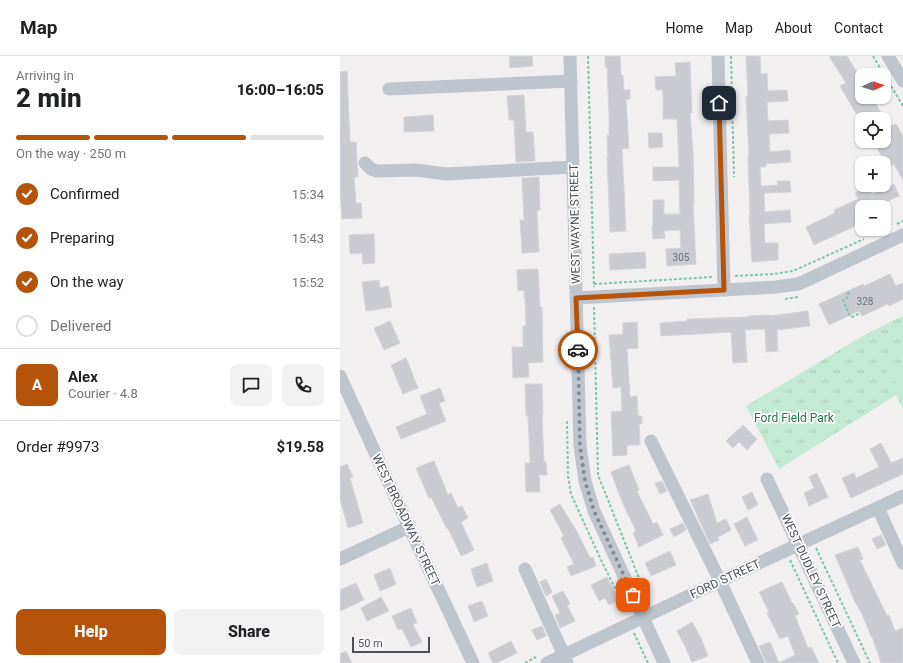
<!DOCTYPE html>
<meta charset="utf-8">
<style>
body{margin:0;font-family:Roboto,sans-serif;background:#f2f2f2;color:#202124;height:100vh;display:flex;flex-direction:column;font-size:15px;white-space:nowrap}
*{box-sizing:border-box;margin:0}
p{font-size:13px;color:#757577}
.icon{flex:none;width:22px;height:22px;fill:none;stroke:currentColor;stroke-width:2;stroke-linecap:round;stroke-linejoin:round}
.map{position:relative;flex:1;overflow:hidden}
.panel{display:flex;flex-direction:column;background:#fff;width:340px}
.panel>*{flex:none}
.needle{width:26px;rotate:87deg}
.controls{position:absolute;left:515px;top:12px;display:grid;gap:8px}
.controls a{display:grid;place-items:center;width:36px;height:36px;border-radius:8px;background:#fff;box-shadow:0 1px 3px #0004;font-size:20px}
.scale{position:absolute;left:12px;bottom:10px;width:78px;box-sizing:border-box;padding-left:4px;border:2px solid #49505a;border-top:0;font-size:11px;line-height:14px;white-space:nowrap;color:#49505a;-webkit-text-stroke:3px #fff;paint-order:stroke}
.pin{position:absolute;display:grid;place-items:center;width:34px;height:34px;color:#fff;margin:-17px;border-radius:8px;box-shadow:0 2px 6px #0006}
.courier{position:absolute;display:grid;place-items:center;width:40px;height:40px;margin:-20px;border:3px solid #b45309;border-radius:50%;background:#fff;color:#222;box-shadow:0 1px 5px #0007}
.summary em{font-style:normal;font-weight:800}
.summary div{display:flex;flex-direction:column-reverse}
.summary{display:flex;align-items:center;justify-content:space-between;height:68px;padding:0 16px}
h1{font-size:26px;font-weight:800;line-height:30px}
.bar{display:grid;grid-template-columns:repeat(4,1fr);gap:6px 4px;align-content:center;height:48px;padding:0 16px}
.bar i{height:5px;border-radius:3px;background:#e0e0e0}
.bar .on{background:#b45309}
.bar p{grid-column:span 4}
.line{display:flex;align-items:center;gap:10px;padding:0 16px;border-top:1px solid #e0e0e0}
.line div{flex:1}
.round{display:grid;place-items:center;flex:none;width:42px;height:42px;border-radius:8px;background:#f2f2f2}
ol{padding:0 16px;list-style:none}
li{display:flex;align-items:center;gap:12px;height:44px}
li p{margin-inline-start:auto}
li .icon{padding:4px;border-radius:50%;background:#b45309;color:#fff;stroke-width:4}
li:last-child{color:#757577}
li i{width:22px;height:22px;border:2px solid #e0e0e0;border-radius:50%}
.cta{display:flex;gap:8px;margin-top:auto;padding:8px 16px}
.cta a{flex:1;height:46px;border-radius:8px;background:#b45309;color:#fff;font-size:16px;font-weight:800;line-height:46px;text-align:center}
.cta a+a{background:#f2f2f2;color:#202124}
header{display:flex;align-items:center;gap:24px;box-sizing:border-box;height:56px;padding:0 20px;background:#fff;border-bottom:1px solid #e0e0e0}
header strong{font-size:19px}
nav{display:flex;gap:22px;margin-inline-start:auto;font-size:14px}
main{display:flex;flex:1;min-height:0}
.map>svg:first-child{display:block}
.grass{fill:url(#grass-tufts)}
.pitch{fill:#c2ead4}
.building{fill:#c9cbd1;stroke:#d3d5d9}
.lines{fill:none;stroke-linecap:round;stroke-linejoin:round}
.path{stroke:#7ec4a7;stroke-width:2;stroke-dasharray:3 2;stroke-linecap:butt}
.minor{stroke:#bfc5cc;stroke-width:13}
.done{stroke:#84888e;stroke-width:4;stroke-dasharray:0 7.2}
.route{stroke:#b45309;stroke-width:5}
.labels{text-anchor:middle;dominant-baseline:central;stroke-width:3.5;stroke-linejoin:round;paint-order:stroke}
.number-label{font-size:10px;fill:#696f78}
.street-label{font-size:12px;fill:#49505a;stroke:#fff}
.park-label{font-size:12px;fill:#217351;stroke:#fff}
</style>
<header>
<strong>Map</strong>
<nav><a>Home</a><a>Map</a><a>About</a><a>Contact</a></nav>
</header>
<main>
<section class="panel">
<div class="summary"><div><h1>2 min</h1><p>Arriving in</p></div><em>16:00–16:05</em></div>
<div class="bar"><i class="on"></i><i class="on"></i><i class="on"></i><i></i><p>On the way · 250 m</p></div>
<ol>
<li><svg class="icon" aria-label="check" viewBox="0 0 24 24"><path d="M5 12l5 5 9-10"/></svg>Confirmed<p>15:34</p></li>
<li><svg class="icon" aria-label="check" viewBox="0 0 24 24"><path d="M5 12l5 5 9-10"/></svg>Preparing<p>15:43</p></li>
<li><svg class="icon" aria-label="check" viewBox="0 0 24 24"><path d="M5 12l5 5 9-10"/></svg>On the way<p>15:52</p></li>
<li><i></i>Delivered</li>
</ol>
<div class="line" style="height:72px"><b class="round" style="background:#b45309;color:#fff">A</b><div><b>Alex</b><p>Courier · 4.8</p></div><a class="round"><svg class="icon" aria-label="chat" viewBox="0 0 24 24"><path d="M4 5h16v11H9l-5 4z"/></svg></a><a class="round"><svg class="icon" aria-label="phone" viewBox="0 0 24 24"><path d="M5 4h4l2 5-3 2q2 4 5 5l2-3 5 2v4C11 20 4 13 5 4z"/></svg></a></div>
<div class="line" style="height:52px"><div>Order #9973</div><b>$19.58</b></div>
<div class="cta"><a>Help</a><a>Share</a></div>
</section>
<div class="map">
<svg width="563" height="607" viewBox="0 0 563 607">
<defs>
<pattern id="grass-tufts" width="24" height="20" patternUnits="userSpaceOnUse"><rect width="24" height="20" fill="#c2ead4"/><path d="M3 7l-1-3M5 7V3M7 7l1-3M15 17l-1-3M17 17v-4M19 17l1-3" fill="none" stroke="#a8cab8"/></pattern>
</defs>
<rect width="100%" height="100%" fill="#f1efef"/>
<!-- grass -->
<polygon class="grass" points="563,260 563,353 556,339 439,413 406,350 526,278"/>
<!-- pitch -->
<polygon class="pitch" points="563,304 563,340 556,326 546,316 548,309 559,307"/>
<!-- building -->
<g class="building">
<polygon points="169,0 192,0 193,10 170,12"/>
<polygon points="265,0 280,0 281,19 283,19 284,34 290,34 290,43 286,44 289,92 282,93 286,175 270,176 267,101 268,101 267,79 269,79 269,60 267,11 265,11"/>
<polygon points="406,0 420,0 421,18 427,17 428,35 447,34 448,45 427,46 428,65 448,64 449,77 429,78 430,96 450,94 451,106 426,108 426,111 420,111 421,130 438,129 437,125 450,125 451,136 424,137 425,156 450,154 451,166 424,168 425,187 438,187 438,204 412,206 409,159 410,159 408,100 409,100 406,40 408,40"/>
<polygon points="489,0 507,0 519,19 522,17 522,41 548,41 536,48 541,57 531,63 527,63 523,56 517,59 500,30 506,27"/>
<polygon points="350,6 352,57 350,57 353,96 354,148 353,148 356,208 327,210 326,193 341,192 340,174 324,175 325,182 313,183 312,170 313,169 313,144 324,144 324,158 340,158 339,124 313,125 313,111 339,111 337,63 323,63 323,34 316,34 315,21 336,20 335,7"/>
<polygon points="7,15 10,86 16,86 18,121 14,121 16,147 21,147 22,162 2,163 0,134 0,16"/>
<polygon points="184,39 186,76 193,76 195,105 176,106 174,64 169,64 167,40"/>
<polygon points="93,59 94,75 64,76 64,61"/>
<polygon points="544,61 550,71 556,68 563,80 563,124 554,108 548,111 533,85 544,85"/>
<polygon points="308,77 322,77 323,91 309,92"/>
<polygon points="199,121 200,154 197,155 199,196 182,197 180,164 184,164 182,122"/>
<polygon points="554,128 559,140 535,151 514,151 522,167 474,189 466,171 495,157 494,154 518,143 515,137 529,130 532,138"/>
<polygon points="34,178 35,207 23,208 22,197 10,198 9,179"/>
<polygon points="305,196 306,212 270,214 269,198"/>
<polygon points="198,213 200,251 202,251 203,306 188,307 189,321 173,322 172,291 183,291 183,270 186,270 185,242 184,242 184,234 178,235 177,214"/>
<polygon points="550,218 556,230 563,227 563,243 549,250 548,248 522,260 519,255 489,269 479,248 523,228 524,230"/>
<polygon points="39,224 40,232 48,230 52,251 26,255 22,226"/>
<polygon points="468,255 470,270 437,274 438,295 426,296 425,273 405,274 407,306 393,307 391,276 321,280 320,267 347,265 347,263 409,261 409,260 430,259 430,260"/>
<polygon points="50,265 60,287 44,294 34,272"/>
<polygon points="297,266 298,292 287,293 290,341 297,340 298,360 302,360 302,368 299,368 300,389 287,389 287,399 273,400 271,356 282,355 281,331 273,332 269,279 283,278 283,267"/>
<polygon points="66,302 78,332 63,338 51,309"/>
<polygon points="185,328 202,328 203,359 202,359 204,406 206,406 207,419 199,419 200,436 186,436 185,407 190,407 188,360 186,360"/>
<polygon points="100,332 105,345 99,347 106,365 61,383 56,371 87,358 80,340"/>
<polygon points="403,369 417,383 407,394 399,386 393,392 386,385"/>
<polygon points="541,387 551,407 563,402 563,418 511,442 502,422 514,417 516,422 539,411 530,393"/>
<polygon points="94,405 108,439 111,437 118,452 122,450 128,462 121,466 134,494 121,500 108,472 107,473 91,441 89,442 76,412"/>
<polygon points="7,408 13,421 10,422 23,467 8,472 0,443 0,411"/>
<polygon points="289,409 299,434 297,435 313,468 317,466 323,479 299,491 293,477 296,475 283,448 271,416"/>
<polygon points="477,417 488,441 469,450 464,437 474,432 469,421"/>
<polygon points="322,425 327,435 320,438 315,427"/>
<polygon points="412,436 418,449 408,454 402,441"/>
<polygon points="368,438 377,467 386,463 391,474 378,481 379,484 370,488 350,444"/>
<polygon points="220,448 236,474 250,502 253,501 256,510 231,520 227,511 234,508 221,482 224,480 210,454"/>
<polygon points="407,461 418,484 405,490 394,468"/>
<polygon points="343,467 346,474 334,481 330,473"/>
<polygon points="541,479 546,489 537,493 532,483"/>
<polygon points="518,491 523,503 520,504 547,560 549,559 555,575 563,572 563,607 541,607 532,580 531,580 522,558 515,546 495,499"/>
<polygon points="330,495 336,509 311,520 305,507"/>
<polygon points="147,507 153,525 137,531 131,513"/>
<polygon points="50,512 56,528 40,535 34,519"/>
<polygon points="267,521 279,544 269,549 265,542 259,545 251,529"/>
<polygon points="206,523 212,536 206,540 200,526"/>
<polygon points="442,526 452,547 453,547 459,558 455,560 468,592 471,591 479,607 426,607 419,590 430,586 439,607 455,599 448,580 440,583 427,557 429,556 419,536"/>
<polygon points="16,527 24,544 0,555 0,534"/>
<polygon points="223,535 230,548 227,549 235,565 220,572 215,559 220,557 212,540"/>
<polygon points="41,541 49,555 27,565 21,552"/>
<polygon points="142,545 148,560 134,566 128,550"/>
<polygon points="71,552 77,567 73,568 82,586 71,591 62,573 58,574 52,560"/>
<polygon points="352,566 361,582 368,600 352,606 345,590 337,575"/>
<polygon points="202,570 206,580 197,584 192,574"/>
<polygon points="171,585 177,597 157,607 153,607 148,597"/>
<polygon points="6,595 12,607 0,607 0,598"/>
</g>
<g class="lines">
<!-- path -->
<g class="path">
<polyline points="248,0 254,231"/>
<polyline points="391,0 394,121"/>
<polyline points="533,0 563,50"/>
<polyline points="557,168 563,165"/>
<polyline points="395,220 434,218 453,215 524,183"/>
<polyline points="254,228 373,221"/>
<polyline points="507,238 511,236"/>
<polyline points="508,241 503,244 510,260 513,261 520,257"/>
<polyline points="445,243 458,241"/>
<polyline points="254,251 258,419 301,527"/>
<polyline points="227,365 228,420 231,438 261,504 277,536"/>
<polyline points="476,492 530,607"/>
<polyline points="450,504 498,607"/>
<polyline points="294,577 308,607"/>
<polyline points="185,607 196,601"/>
</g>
<!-- minor -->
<g class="minor">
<polyline points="230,0 240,390 245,425 254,455 324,607"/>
<polyline points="378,0 384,234"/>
<polyline points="548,0 563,25"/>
<polyline points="49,33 231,25"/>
<polyline points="25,107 31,113 37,115 76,114 106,118 233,111"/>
<polyline points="236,242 436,231 458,228 465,225 563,179"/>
<polyline points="0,320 69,471 133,607"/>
<polyline points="311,385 380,525 418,607"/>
<polyline points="427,423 514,607"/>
<polyline points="538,452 563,507"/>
<polyline points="0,503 69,471"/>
<polyline points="185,513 227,606"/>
<polyline points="207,607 380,525 563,440"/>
</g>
</g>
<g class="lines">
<!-- done -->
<polyline class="done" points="238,294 240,390 245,425 254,455 293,539"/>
<!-- route -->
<polyline class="route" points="238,294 236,242 384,234 379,47"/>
</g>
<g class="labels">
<!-- number labels -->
<g class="number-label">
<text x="341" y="201">305</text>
<text x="525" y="245">328</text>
</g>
<!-- street labels -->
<g class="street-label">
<text transform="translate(235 168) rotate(-91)">WEST WAYNE STREET</text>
<text transform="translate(66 464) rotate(65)">WEST BROADWAY STREET</text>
<text transform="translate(471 515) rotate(65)">WEST DUDLEY STREET</text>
<text transform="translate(385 523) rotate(-25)">FORD STREET</text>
</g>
<!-- park labels -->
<g class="park-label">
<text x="454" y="362">Ford Field Park</text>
</g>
</g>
</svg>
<div class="controls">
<a><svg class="needle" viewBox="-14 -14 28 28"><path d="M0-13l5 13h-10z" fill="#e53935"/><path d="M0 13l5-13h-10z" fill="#757577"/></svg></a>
<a><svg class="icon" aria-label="locate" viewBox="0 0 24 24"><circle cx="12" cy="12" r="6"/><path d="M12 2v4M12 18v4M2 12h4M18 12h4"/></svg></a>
<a>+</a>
<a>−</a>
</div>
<div class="scale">50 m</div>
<div class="pin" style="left:293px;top:539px;background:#ea580c"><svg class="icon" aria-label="bag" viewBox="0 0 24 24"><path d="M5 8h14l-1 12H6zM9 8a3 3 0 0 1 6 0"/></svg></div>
<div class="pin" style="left:379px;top:47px;background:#1f2937"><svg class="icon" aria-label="home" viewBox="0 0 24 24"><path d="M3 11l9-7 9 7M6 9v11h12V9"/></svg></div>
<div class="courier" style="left:238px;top:294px"><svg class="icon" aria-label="car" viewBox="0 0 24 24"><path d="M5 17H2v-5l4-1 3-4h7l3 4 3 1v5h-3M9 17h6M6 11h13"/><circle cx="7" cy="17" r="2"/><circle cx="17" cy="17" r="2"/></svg></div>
</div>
</main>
